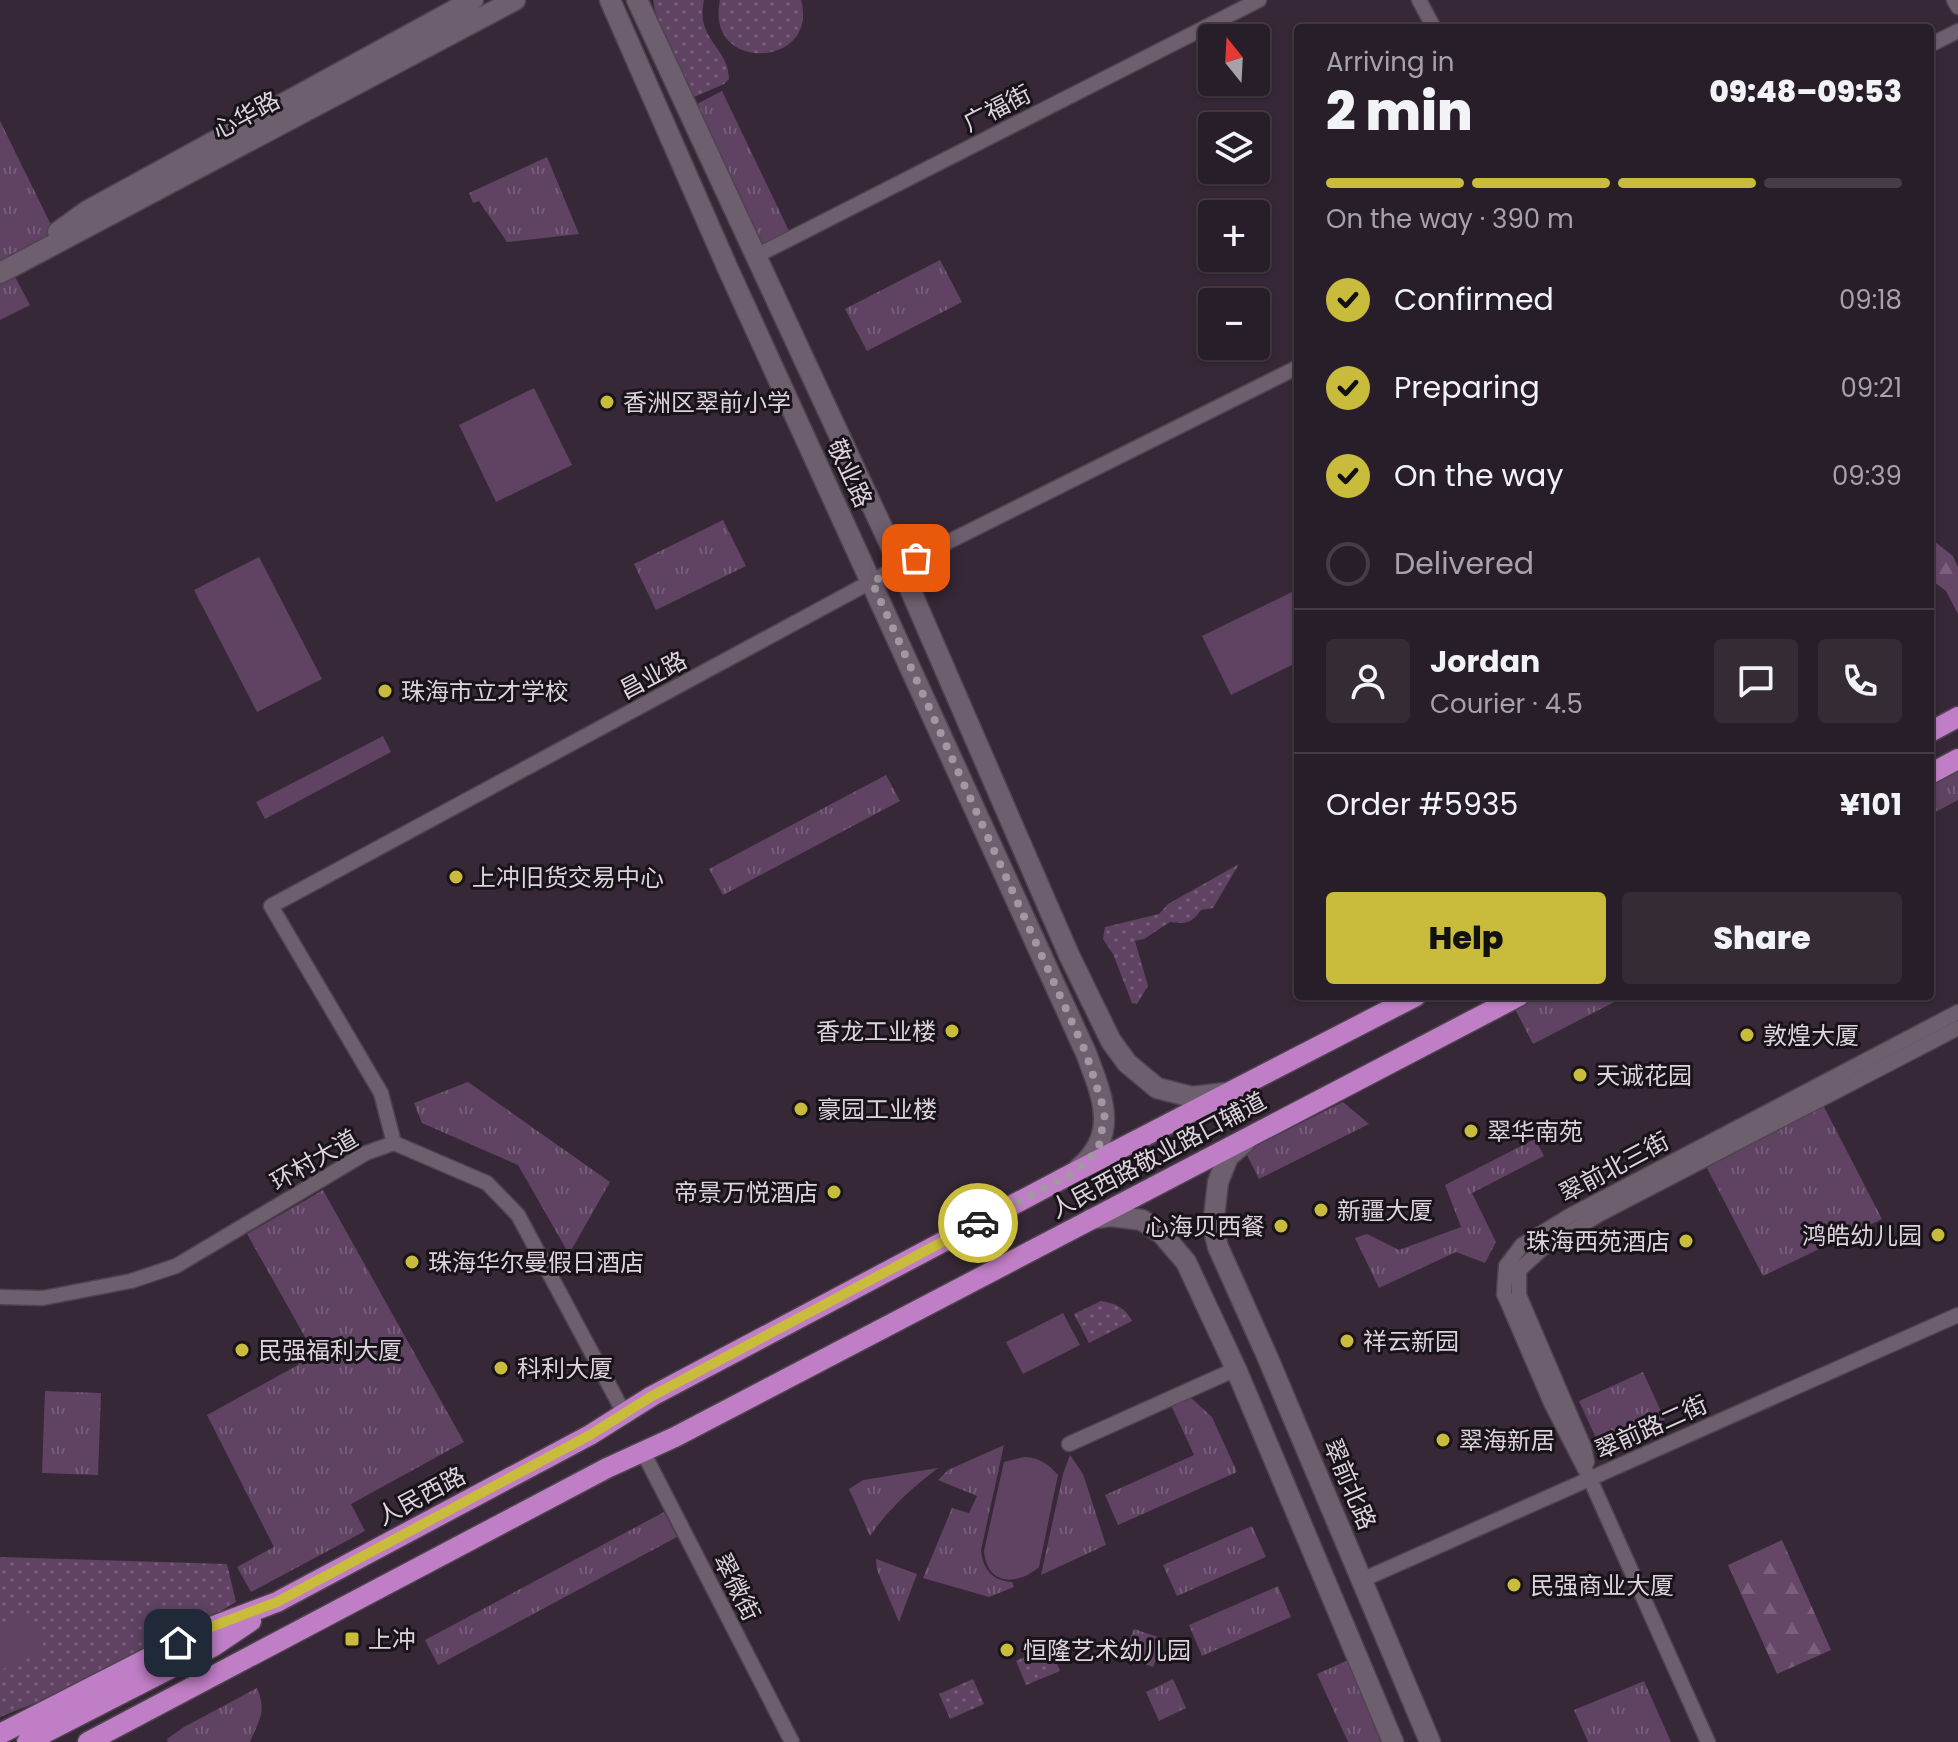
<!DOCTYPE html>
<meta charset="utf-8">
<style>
body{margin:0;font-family:Poppins,"Noto Sans SC",sans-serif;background:#342b35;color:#f1f3f6;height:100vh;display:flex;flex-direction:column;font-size:30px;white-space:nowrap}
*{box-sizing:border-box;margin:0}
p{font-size:26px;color:#a5a2a8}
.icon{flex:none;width:44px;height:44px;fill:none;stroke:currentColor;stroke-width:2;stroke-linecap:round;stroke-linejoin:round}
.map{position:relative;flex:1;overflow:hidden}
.side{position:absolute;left:1294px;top:24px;width:640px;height:976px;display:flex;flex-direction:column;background:#281e29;border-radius:8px;box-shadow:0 2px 6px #0004,0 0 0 2px #443c46}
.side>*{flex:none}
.needle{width:52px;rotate:342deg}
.controls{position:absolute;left:1198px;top:24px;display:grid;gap:16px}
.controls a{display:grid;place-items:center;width:72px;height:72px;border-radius:8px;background:#281e29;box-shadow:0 2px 6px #0004,0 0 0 2px #443c46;font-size:40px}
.pin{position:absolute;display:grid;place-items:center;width:68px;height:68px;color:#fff;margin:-34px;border-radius:16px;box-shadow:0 4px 12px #0006}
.courier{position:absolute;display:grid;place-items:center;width:80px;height:80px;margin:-40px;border:6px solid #c9bb3b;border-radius:50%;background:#fff;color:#222;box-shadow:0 2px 10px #0007}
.headline em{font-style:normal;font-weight:800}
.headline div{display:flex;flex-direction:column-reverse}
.headline{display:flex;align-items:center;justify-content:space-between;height:136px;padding:0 32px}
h1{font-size:52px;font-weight:800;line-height:60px}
.bar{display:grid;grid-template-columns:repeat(4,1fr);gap:12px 8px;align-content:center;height:96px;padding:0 32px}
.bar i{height:10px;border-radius:6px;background:#443c46}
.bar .selected{background:#c9bb3b}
.bar p{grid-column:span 4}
.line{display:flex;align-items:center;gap:20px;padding:0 32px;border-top:2px solid #443c46}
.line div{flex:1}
.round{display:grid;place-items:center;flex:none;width:84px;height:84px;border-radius:8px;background:#342b35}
ol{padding:0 32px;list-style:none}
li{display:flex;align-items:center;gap:24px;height:88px}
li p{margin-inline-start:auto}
li .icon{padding:8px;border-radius:50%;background:#c9bb3b;color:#111;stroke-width:4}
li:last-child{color:#a5a2a8}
li i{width:44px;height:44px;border:4px solid #443c46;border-radius:50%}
.button{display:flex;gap:16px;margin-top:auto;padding:16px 32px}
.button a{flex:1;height:92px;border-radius:8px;background:#c9bb3b;color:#111;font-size:32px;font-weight:800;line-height:92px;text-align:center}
.button a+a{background:#342b35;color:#f1f3f6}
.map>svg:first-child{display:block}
.grass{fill:url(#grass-tufts)}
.forest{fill:url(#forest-firs)}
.park{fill:url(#park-dots)}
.pitch{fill:#604363}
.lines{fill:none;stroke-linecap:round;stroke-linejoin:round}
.street-casing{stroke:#4f434f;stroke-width:17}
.secondary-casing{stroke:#4f434f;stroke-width:23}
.primary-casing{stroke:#4f434f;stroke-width:23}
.street{stroke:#6e5f6f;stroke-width:14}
.secondary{stroke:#6e5f6f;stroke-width:20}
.primary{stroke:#bf7ec5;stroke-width:20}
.done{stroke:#a297a2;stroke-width:8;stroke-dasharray:0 14.4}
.route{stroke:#c9bb3b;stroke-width:10}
.poi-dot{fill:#c9bb3b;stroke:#19131a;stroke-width:3}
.labels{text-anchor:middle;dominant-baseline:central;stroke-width:6;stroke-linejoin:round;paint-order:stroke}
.street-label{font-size:24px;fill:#dcd3dc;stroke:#19131a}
.poi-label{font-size:24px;fill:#dcd3dc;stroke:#19131a;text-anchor:start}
</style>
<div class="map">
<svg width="1958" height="1742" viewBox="0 0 1958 1742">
<defs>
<pattern id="grass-tufts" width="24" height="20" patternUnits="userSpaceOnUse" patternTransform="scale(2)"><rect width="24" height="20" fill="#604363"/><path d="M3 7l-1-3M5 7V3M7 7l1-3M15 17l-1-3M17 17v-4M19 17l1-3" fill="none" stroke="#765d79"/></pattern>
<pattern id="forest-firs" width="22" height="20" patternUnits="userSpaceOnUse" patternTransform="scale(2)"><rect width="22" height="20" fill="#654667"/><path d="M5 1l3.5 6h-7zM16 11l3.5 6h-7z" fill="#7a607c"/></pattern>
<pattern id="park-dots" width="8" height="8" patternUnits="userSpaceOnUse" patternTransform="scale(2)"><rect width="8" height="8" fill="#604363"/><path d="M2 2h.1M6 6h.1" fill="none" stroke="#765d79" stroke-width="1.8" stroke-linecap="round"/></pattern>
</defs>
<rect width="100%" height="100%" fill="#362837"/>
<!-- grass -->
<g class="grass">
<polygon points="722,91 790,233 758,247 693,106"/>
<polygon points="0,121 55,233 0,271"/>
<polygon points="547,157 579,234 507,242 479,201 473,203 469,193"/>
<polygon points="940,260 962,302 867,351 845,309"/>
<polygon points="14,275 30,305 0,320 0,283"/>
<polygon points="723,520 746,566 656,610 634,564"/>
<polygon points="1958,770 1958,800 1930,815 1930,785"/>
<polygon points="886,775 900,801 723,895 709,869"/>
<polygon points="1536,996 1626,996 1533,1044 1514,1007"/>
<polygon points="468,1082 610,1182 569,1254 518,1165 422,1123 414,1103"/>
<polygon points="1343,1102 1369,1124 1259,1179 1245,1151"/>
<polygon points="1823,1105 1882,1219 1763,1276 1706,1166"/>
<polygon points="1535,1139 1544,1156 1472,1193 1496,1242 1485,1263 1456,1252 1379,1288 1355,1238 1367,1234 1399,1250 1461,1227 1445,1185"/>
<polygon points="323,1190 464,1442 351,1504 365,1531 251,1592 237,1567 274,1547 207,1415 298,1365 305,1337 247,1234"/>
<polygon points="1643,1372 1665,1420 1601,1449 1579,1401"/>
<polygon points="45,1391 101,1393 98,1475 42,1473"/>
<polygon points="1190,1397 1212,1417 1237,1472 1118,1525 1105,1495 1194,1455 1171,1405"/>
<path d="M1004 1445 981 1550C983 1569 992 1581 1012 1582L1014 1587 989 1597 923 1578 952 1508 969 1513 977 1496 938 1480 948 1470Z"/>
<polygon points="1070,1455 1083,1474 1106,1545 1041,1575 1063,1474"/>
<path d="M938 1468C912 1488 889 1508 870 1536L849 1489 863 1480Z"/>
<polygon points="664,1512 677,1537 438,1665 425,1640"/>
<polygon points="1252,1526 1266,1557 1177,1596 1163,1565"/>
<polygon points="876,1559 917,1574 899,1622 877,1570"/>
<polygon points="1278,1586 1291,1617 1202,1656 1189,1625"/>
<polygon points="1134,1629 1164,1639 1153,1667 1123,1656"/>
<polygon points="1348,1660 1381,1742 1348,1742 1317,1674"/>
<polygon points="1173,1679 1186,1708 1159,1721 1146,1692"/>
<polygon points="1644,1681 1671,1742 1588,1742 1574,1710"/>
<path d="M257 1688C267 1712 259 1720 250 1742H168L167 1739 184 1727Z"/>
</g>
<!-- forest -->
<g class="forest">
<polygon points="1930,538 1953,556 1958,567 1958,614 1946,591 1930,579"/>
<polygon points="1782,1540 1831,1650 1777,1674 1728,1565"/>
</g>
<!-- park -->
<g class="park">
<path d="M653 0H704C695 40 729 47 729 79L724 84 694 97 656 15Z"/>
<path d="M720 0H801C820 68 704 74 720 0Z"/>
<path d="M1239 864 1213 908 1201 910C1191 924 1186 924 1170 922L1144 939 1135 941 1148 986 1137 1004 1132 1003 1113 954 1103 939 1105 927 1159 914 1168 904Z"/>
<path d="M1101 1301C1115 1303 1126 1308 1132 1321L1089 1343 1074 1314Z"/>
<polygon points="0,1557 227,1564 236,1602 135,1663 0,1717"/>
<polygon points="1049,1646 1060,1671 1026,1685 1016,1661"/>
<polygon points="973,1679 984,1704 950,1719 939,1694"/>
</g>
<!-- pitch -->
<g class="pitch">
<polygon points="534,388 572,465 496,502 459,425"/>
<polygon points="259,557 322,679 257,712 194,590"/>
<polygon points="1292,592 1298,604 1298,662 1231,695 1202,636"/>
<polygon points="383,736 391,752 265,819 256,802"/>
<polygon points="1063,1313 1080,1345 1023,1374 1006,1342"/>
<path d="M1024 1457C1040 1458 1047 1463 1058 1475L1039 1567C1017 1586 987 1586 984 1551L1004 1462Z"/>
<polygon points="30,1613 45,1651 0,1670 0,1626"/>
</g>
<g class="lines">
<defs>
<g id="street">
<polyline points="1419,0 1434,28"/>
<polyline points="1954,0 1958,7"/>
<polyline points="1930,45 1958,31"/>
<polyline points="756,256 1259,0"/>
<polyline points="394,1143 381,1093 271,906 900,566 1298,367"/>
<polyline points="0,1297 43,1298 131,1281 176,1266 366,1153 394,1143 487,1183 518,1215 624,1413"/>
<polyline points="1069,1444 1236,1369"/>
<polyline points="643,1452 792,1742"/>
<polyline points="1587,1462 1584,1447 1519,1295 1519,1270 1542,1249 1600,1214 1958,1028"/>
<polyline points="1362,1580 1958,1315"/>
<polyline points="1708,1742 1590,1479 1551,1403 1504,1294 1506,1266 1522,1245 1571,1215 1958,1012"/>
</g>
<g id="secondary">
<path d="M610 0 728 269 1086 1053C1102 1096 1120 1134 1079 1168"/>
<polyline points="637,0 900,566 1069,955 1111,1041 1127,1063 1157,1088 1192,1097 1225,1093"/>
<polyline points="58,232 87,211 473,0"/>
<polyline points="0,273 515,0"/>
<polyline points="1245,1142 1228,1157 1218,1182 1213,1226 1218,1247 1267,1356 1430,1742"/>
<polyline points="1091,1219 1111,1216 1142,1220 1162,1234 1186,1262 1236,1369 1393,1742"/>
</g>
<g id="primary">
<polyline points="1930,732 1958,717"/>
<polyline points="1930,774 1958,759"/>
<polyline points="0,1734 203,1630 277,1602 590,1435 652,1396 1073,1173 1416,996"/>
<polyline points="27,1742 214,1646 251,1621"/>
<polyline points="88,1742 607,1468 675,1437 1519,996"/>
</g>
</defs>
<!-- street casing -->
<use href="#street" class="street-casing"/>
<!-- secondary casing -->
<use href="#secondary" class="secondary-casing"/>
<!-- primary casing -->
<use href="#primary" class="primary-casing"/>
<!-- street -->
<use href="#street" class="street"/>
<!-- secondary -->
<use href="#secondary" class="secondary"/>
<!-- primary -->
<use href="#primary" class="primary"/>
</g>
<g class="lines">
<!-- done -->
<polyline class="done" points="916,558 872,582 1086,1053 1105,1113 1099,1146 1090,1159 1073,1173 978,1223"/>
<!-- route -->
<polyline class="route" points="178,1643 203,1630 277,1602 590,1435 652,1396 978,1223"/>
</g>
<!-- markers -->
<g class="poi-dot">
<circle cx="607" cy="402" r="8"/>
<circle cx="385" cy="691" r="8"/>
<circle cx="456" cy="877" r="8"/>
<circle cx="952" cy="1031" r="8"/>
<circle cx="1747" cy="1035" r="8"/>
<circle cx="1580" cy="1075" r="8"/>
<circle cx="801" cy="1109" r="8"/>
<circle cx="1471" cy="1131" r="8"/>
<circle cx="834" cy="1192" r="8"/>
<circle cx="1321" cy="1210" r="8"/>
<circle cx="1281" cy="1226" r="8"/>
<circle cx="1938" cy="1235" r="8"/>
<circle cx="1686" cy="1241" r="8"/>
<circle cx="412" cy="1262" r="8"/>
<circle cx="1347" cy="1341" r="8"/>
<circle cx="242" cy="1350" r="8"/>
<circle cx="501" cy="1368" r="8"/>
<circle cx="1443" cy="1440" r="8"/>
<circle cx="1514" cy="1585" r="8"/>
<rect x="344" y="1631" width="16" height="16" rx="4"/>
<circle cx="1007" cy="1650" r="8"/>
</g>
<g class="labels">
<!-- street labels -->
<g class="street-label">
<text transform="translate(997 108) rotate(-27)">广福街</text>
<text transform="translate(246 115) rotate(-28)">心华路</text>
<text transform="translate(850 473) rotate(65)">敬业路</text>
<text transform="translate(653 675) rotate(-28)">昌业路</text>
<text transform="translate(1158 1155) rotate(-28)">人民西路敬业路口辅道</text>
<text transform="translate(314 1160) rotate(-30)">环村大道</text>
<text transform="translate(1614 1167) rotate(-28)">翠前北三街</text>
<text transform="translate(1651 1427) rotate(-24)">翠前路二街</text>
<text transform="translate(1350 1484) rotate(67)">翠前北路</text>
<text transform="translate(421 1496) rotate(-28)">人民西路</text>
<text transform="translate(737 1587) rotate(63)">翠微街</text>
</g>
<!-- poi labels -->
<g class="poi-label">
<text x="623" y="402">香洲区翠前小学</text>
<text x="401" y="691">珠海市立才学校</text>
<text x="472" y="877">上冲旧货交易中心</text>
<text x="936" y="1031" text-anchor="end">香龙工业楼</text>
<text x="1763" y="1035">敦煌大厦</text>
<text x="1596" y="1075">天诚花园</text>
<text x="817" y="1109">豪园工业楼</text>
<text x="1487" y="1131">翠华南苑</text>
<text x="818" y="1192" text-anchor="end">帝景万悦酒店</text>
<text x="1337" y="1210">新疆大厦</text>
<text x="1265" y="1226" text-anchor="end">心海贝西餐</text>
<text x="1922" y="1235" text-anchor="end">鸿皓幼儿园</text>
<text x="1670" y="1241" text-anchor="end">珠海西苑酒店</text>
<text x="428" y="1262">珠海华尔曼假日酒店</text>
<text x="1363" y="1341">祥云新园</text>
<text x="258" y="1350">民强福利大厦</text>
<text x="517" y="1368">科利大厦</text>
<text x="1459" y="1440">翠海新居</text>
<text x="1530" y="1585">民强商业大厦</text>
<text x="368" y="1639">上冲</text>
<text x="1023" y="1650">恒隆艺术幼儿园</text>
</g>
</g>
</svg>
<div class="controls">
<a><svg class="needle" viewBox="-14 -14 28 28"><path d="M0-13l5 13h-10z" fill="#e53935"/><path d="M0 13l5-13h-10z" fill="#a5a2a8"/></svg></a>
<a><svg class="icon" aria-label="layers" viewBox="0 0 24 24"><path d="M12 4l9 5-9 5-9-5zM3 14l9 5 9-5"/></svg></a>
<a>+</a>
<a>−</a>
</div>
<div class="pin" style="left:916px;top:558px;background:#ea580c"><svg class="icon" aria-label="bag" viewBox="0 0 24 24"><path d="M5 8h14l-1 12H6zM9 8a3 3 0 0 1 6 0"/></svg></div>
<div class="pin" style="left:178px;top:1643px;background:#1f2937"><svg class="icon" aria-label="home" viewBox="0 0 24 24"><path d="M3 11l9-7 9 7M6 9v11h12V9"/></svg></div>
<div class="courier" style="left:978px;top:1223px"><svg class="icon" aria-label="car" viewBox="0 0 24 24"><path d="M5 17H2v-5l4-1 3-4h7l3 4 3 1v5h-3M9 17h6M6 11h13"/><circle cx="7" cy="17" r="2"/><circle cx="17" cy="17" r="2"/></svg></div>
<section class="side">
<div class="headline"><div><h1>2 min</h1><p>Arriving in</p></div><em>09:48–09:53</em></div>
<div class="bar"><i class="selected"></i><i class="selected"></i><i class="selected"></i><i></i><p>On the way · 390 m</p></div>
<ol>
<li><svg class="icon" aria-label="check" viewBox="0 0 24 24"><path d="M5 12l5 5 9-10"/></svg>Confirmed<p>09:18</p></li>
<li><svg class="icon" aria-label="check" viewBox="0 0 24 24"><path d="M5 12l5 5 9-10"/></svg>Preparing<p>09:21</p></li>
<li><svg class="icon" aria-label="check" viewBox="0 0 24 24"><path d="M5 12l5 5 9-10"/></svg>On the way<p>09:39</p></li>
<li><i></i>Delivered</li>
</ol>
<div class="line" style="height:144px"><a class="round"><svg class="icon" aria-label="person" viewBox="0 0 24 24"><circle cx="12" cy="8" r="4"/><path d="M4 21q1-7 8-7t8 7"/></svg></a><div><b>Jordan</b><p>Courier · 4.5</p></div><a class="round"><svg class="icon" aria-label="chat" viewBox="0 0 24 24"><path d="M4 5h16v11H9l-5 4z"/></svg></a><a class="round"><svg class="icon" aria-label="phone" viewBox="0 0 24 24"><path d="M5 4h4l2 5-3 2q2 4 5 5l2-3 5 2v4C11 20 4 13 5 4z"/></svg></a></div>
<div class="line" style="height:104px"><div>Order #5935</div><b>¥101</b></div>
<div class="button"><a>Help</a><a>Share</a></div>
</section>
</div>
